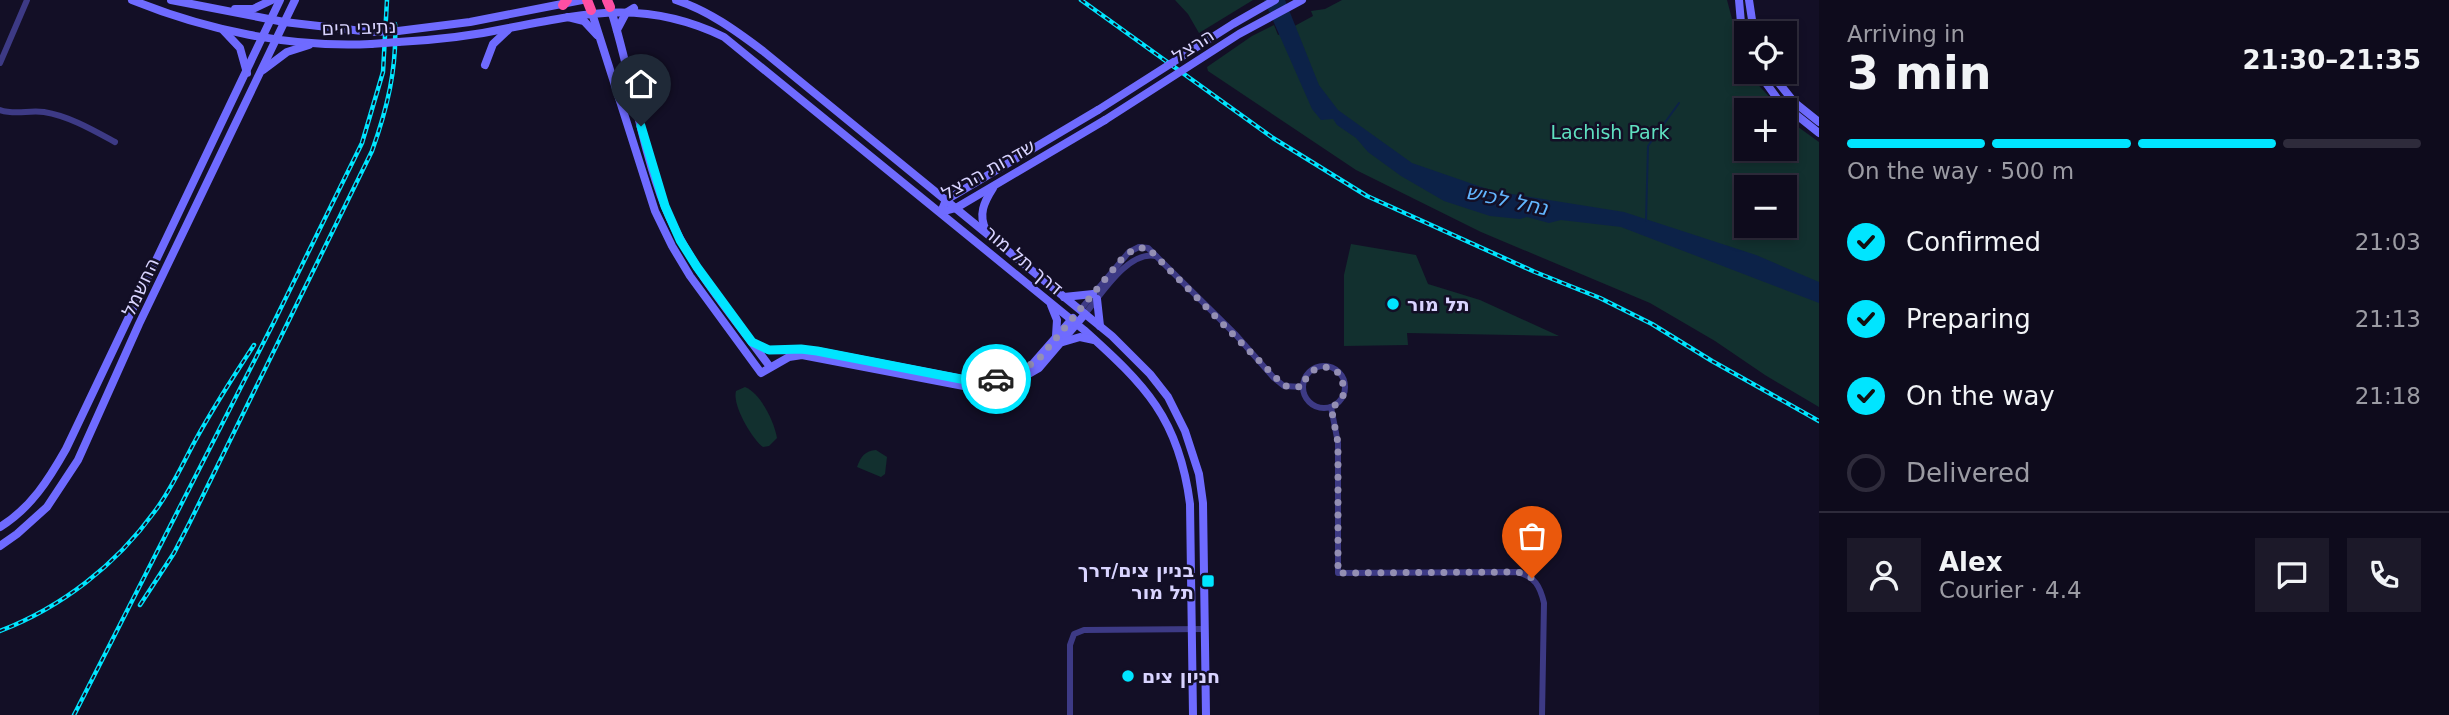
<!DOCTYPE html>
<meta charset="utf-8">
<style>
body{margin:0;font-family:"DejaVu Sans",Heebo,sans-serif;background:#1c1929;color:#f1f3f6;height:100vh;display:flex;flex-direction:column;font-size:26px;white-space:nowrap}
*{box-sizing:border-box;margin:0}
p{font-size:23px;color:#9b9ba3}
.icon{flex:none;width:38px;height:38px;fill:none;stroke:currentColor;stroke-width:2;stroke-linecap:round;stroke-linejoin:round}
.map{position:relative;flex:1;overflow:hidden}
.sheet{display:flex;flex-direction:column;background:#0e0b1c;width:630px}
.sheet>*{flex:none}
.tools{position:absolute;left:1734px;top:21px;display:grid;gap:14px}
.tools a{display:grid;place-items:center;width:63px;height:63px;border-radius:0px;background:#0e0b1c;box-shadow:0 4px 10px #0003,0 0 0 2px #2e2b3b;font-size:35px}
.pin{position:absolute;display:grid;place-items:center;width:60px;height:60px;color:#fff;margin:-72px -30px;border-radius:50% 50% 50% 0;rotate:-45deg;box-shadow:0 0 7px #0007}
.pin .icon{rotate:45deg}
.courier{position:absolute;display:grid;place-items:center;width:70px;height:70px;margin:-35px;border:5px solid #00e5ff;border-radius:50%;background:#fff;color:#222;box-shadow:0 2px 9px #0007}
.head em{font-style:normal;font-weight:800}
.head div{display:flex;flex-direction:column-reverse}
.head{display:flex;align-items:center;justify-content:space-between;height:119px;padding:0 28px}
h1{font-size:46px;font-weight:800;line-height:52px}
.bar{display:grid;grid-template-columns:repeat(4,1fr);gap:10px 7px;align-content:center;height:84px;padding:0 28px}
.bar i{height:9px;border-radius:5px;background:#2e2b3b}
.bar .active{background:#00e5ff}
.bar p{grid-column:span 4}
.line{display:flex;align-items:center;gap:18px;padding:0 28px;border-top:2px solid #2e2b3b}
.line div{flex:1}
.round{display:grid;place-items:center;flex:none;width:74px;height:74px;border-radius:0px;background:#1c1929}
ol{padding:0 28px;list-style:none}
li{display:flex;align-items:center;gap:21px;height:77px}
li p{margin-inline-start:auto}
li .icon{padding:7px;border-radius:50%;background:#00e5ff;color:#111;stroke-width:4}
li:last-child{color:#9b9ba3}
li i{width:38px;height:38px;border:4px solid #2e2b3b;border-radius:50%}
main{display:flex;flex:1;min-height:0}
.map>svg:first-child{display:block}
.green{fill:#12302f;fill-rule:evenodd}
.water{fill:#0c2248}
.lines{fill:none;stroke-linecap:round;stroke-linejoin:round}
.stream{stroke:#0c2248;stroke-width:2}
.street{stroke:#3d3a85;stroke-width:6}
.secondary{stroke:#6f6bff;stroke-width:8}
.highway{stroke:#ff4fa3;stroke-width:10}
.rail-casing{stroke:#00e5ff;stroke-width:4.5}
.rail{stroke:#130f26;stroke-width:2;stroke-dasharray:5;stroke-linecap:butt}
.secondary-bridge{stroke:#6f6bff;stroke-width:8}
.done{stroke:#948fb3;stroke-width:7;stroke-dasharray:0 12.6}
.route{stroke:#00e5ff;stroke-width:9}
.poi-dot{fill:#00e5ff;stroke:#130f26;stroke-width:2.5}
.labels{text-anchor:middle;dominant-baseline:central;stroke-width:5;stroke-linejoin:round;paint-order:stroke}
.street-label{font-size:19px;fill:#d9d4ff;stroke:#130f26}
.park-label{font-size:19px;fill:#5fe0c0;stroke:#130f26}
.poi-label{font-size:19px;font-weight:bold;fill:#d9d4ff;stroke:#130f26;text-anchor:start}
.water-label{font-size:21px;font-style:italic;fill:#62b6ff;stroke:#130f26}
</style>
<main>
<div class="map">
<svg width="1819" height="715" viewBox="0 0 1819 715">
<rect width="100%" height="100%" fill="#130f26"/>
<!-- green -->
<g class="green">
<polygon points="1175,0 1253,0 1199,33 1188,14"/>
<path d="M1342 0H1727L1746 72 1782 110H1746V149H1785V114L1794 124 1819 142V407L1765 375 1715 341 1650 303 1481 232 1356 170 1208 71 1207 67 1252 36 1274 25 1278 35 1313 16 1311 11 1325 9ZM1746 187H1785V226H1746Z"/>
<polygon points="1351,244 1416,255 1428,284 1480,300 1559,336 1407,333 1408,345 1344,346 1344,275"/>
<path d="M745 387C761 394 774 421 777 438L769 446 763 447C752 439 732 405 736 391Z"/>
<path d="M876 450 887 457 885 474 881 477 857 467C861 456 865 451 876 450Z"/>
</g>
<!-- water -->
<polygon class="water" points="1264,0 1285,0 1319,85 1338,110 1412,163 1493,191 1624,212 1756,255 1819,282 1819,303 1621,227 1561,220 1549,223 1527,217 1520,219 1490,216 1444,201 1401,176 1368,152 1356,138 1337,125 1333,119 1321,120 1312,109"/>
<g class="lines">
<!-- stream -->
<polyline class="stream" points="1646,221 1648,146 1679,103"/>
<!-- street -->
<g class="street">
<polyline points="0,63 27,0"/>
<path d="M0 110C14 115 29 110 44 112 69 116 93 130 115 142"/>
<polyline points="1080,310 1129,252 1139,247 1148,248 1236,335 1274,378 1284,386 1303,387"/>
<path d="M1085 314C1101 295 1128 250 1156 256"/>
<circle cx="1324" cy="387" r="21"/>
<path d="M1331 407 1338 443V573L1518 572C1535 577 1540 586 1544 603L1542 715"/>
<polyline points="1070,715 1070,645 1074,634 1084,630 1205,629"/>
</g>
<!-- secondary -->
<g class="secondary">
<path d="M132 0C206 30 290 48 371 44"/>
<polyline points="171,0 284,22 371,32"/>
<path d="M676 0C709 11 735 30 763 51L1112 336 1150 374 1168 397 1185 431 1199 474 1203 503 1206 715"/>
<polyline points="1739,0 1741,23 1746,47"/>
<polyline points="1749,0 1754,33"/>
<path d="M610 7C631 72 640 144 665 207 689 266 733 316 770 367"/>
<polyline points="235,9 253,9 272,0"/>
<polyline points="591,10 655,211 672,246 690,276 761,373 789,357 802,355 969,387 988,388 1018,380 1039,368 1085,314"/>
<polyline points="568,17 584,21 597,35"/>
<polyline points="223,30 240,48 247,73"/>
<polyline points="617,30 626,13 634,8"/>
<polyline points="398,31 470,22 582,0"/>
<path d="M398 42C436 40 472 36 509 28 590 12 648 0 724 37L1084 330C1145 385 1179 418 1190 504L1193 715"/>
<polyline points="485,65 493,44 508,30"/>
<polyline points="263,70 287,52 309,45"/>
<polyline points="1758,72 1779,101 1819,133"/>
<polyline points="1770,72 1794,102 1819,122"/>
<polyline points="941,212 946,200 1098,110"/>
<polyline points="941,212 956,208 1105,120"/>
<path d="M986 230C978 215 984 202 993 188"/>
<polyline points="1064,297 1093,294"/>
<polyline points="1097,299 1100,326"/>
<polyline points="1051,305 1057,320 1056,336"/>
<polyline points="1063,342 1080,337 1094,340"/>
<polyline points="755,344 769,350 817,351 978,382 1006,377 1031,366 1073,318"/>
<path d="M0 527C31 508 49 479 66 449L280 0"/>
<polyline points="0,546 17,534 47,507 78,460 139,324 295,0"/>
</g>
<!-- highway -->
<g class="highway">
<polyline points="587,0 591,10"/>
<polyline points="607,0 610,7"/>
<polyline points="563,5 567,0"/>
</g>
<defs>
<g id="rail">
<polyline points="1081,0 1273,138 1367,196 1535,272 1600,298 1652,324 1712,361 1819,421"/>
<path d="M140 605 174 553 189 524 372 151C387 109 397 69 395 24"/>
<path d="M0 631C62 607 116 565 155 511 171 490 182 465 195 441 213 408 233 377 254 345"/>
<polyline points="74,715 274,322 362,143 383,72 387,0"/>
</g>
</defs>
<!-- rail casing -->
<use href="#rail" class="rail-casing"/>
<!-- rail -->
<use href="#rail" class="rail"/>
<!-- secondary-bridge -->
<g class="secondary-bridge">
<polyline points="371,32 398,31"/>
<polyline points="371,44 398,42"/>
<polyline points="1098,110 1233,24 1275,0"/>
<polyline points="1105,120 1239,34 1302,0"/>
</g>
</g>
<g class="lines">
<!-- done -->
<path class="done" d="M996 379 1015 374 1038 360 1121 260C1130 251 1136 247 1148 248L1284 386 1303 387C1307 366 1329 360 1342 377L1344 394 1337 404 1331 407 1338 443V573L1518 572 1532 578"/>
<!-- route -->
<polyline class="route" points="641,126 665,206 680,240 697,267 752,342 769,350 801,349 817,351 971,381 996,379"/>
</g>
<!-- markers -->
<g class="poi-dot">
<circle cx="1393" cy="304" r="7"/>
<rect x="1201" y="574" width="14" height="14" rx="3.5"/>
<circle cx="1128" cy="676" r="7"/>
</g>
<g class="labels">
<!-- street labels -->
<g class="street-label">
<text transform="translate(359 27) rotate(-2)">נתיבי הים</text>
<text transform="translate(1193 45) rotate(-33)">הרצל</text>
<text transform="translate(988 169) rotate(-29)">שדרות הרצל</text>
<text transform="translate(1024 260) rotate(40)">דרך תל מור</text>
<text transform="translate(140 287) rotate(-65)">החשמל</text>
</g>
<!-- park labels -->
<g class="park-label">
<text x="1610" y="132">Lachish Park</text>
</g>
<!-- poi labels -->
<g class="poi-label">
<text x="1407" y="304">תל מור</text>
<text x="1194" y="570" text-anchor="end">בניין צים/דרך<tspan x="1194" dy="22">תל מור</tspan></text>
<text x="1142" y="676">חניון צים</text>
</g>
<!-- water labels -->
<g class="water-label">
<text transform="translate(1507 200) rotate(12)">נחל לכיש</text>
</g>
</g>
</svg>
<div class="tools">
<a><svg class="icon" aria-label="locate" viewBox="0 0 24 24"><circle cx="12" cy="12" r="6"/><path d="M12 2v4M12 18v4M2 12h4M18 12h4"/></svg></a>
<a>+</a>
<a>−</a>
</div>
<div class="pin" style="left:1532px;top:578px;background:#ea580c"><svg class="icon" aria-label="bag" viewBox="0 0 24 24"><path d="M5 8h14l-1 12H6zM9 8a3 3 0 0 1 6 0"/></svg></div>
<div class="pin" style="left:641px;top:126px;background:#1f2937"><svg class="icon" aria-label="home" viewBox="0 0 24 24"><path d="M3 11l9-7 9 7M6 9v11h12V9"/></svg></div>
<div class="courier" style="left:996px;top:379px"><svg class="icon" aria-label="car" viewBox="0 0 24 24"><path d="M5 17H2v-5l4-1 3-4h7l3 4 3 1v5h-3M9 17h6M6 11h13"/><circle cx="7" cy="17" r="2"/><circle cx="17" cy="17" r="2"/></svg></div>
</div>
<section class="sheet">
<div class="head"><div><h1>3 min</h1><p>Arriving in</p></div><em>21:30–21:35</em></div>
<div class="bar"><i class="active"></i><i class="active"></i><i class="active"></i><i></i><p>On the way · 500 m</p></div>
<ol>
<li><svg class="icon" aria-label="check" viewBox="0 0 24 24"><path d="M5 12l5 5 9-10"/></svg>Confirmed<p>21:03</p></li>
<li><svg class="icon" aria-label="check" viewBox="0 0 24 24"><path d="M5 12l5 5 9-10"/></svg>Preparing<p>21:13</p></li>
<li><svg class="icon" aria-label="check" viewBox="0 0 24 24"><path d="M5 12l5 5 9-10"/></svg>On the way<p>21:18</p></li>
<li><i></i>Delivered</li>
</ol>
<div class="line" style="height:126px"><a class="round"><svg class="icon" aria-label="person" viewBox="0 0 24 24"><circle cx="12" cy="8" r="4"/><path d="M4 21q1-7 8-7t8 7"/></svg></a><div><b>Alex</b><p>Courier · 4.4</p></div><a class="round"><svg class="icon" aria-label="chat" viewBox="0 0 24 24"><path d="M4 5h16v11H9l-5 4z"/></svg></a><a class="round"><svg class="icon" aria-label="phone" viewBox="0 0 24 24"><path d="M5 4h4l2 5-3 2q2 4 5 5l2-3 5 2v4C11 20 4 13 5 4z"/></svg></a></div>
</section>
</main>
